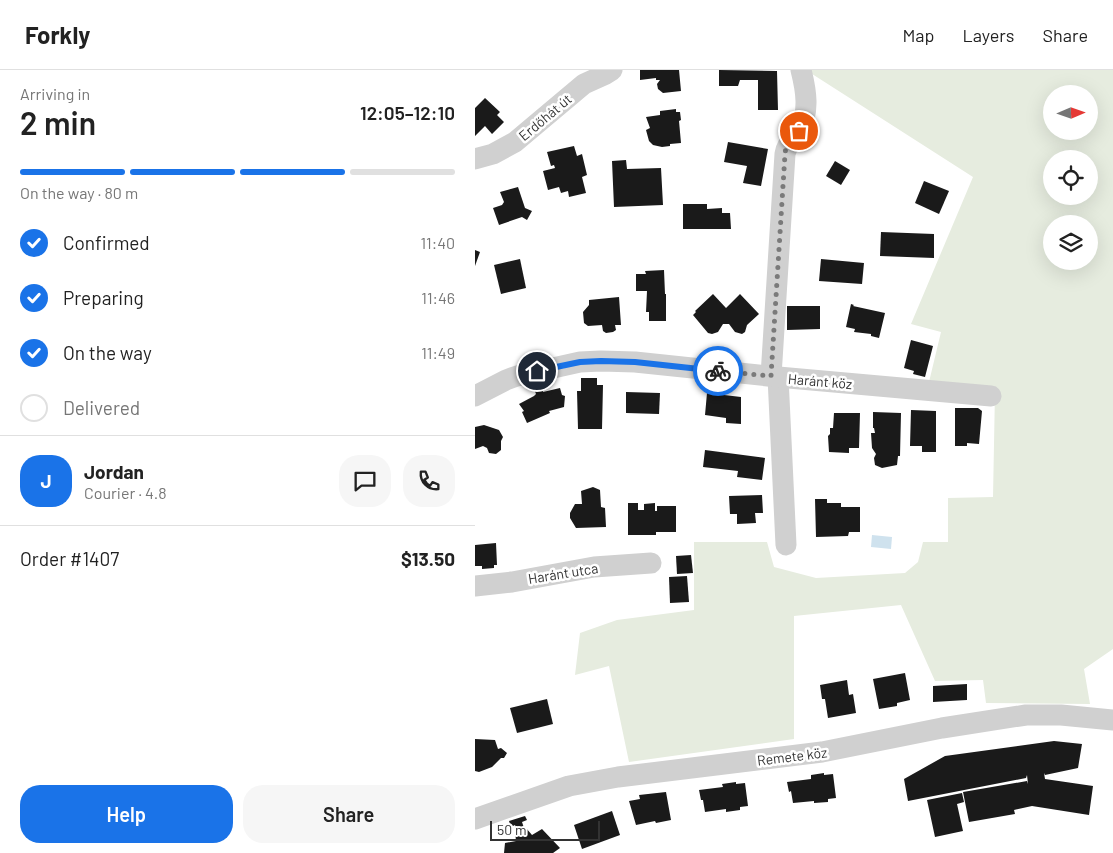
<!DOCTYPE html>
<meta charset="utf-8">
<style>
body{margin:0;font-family:Barlow,sans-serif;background:#f6f6f6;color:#222;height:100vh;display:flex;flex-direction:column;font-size:19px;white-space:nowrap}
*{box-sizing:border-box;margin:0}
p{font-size:16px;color:#767676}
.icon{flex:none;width:28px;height:28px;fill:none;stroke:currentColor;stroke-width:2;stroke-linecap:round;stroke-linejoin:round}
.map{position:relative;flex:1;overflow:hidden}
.panel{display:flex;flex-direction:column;background:#fff;width:475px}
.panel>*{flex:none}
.needle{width:32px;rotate:88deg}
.tools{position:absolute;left:568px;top:15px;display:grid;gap:10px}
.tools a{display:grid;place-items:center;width:55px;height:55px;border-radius:50%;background:#fff;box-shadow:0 5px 20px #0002;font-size:25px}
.scale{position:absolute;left:15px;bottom:12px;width:110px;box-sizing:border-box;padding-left:5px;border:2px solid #333;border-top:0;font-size:14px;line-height:18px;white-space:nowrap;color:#333;-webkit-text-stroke:4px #fff;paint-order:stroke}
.pin{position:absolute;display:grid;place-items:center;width:42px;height:42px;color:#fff;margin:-21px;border:2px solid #fff;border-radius:50%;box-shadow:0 1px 5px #0007}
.courier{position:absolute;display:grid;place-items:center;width:50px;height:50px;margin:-25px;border:4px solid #1a73e8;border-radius:50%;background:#fff;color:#222;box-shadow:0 1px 6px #0007}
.overview em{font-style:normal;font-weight:600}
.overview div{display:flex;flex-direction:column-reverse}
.overview{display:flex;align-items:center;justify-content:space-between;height:85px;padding:0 20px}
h1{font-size:32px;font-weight:600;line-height:38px}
.bar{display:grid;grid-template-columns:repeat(4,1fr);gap:8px 5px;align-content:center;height:60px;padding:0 20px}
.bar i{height:6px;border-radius:4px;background:#e0e0e0}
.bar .current{background:#1a73e8}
.bar p{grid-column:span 4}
.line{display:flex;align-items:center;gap:12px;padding:0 20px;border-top:1px solid #e0e0e0}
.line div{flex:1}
.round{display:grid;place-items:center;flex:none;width:52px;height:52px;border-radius:20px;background:#f6f6f6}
ol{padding:0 20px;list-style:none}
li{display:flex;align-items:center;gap:15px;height:55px}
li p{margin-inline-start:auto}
li .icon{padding:5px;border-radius:50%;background:#1a73e8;color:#fff;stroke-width:4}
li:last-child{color:#767676}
li i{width:28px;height:28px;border:2px solid #e0e0e0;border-radius:50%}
.action{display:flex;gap:10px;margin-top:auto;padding:10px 20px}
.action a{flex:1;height:58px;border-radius:20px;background:#1a73e8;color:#fff;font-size:20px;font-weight:600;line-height:58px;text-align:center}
.action a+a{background:#f6f6f6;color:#222}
header{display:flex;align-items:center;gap:30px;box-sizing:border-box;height:70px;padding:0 25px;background:#fff;border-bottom:1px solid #e0e0e0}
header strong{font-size:24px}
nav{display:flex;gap:28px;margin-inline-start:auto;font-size:18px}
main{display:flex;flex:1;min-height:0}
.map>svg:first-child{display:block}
.green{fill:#e6ecdf;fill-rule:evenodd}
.water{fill:#cfe2ee}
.building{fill:#1a1a1a}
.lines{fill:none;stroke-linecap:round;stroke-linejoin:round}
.minor{stroke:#d0d0d0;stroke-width:21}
.done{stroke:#7a7a7a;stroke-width:5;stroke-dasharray:0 9}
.route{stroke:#1a73e8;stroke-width:6}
.labels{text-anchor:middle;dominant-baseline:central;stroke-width:5;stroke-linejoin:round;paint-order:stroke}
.street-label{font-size:14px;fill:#333;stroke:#fff}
</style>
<header>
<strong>Forkly</strong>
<nav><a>Map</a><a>Layers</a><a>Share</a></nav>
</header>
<main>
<section class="panel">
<div class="overview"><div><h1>2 min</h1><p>Arriving in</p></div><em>12:05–12:10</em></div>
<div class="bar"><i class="current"></i><i class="current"></i><i class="current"></i><i></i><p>On the way · 80 m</p></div>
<ol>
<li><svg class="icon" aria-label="check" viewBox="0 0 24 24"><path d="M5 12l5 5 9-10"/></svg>Confirmed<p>11:40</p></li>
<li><svg class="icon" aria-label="check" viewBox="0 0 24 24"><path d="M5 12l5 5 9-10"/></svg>Preparing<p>11:46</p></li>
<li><svg class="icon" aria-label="check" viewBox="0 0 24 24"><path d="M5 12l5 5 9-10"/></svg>On the way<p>11:49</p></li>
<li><i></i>Delivered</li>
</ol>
<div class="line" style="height:90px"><b class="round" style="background:#1a73e8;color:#fff">J</b><div><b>Jordan</b><p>Courier · 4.8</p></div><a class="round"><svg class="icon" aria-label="chat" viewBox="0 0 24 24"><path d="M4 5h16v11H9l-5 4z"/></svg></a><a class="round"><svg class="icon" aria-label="phone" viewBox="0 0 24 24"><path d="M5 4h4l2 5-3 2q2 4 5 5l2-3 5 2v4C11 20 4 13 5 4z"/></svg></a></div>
<div class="line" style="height:65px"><div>Order #1407</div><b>$13.50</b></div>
<div class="action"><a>Help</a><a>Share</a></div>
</section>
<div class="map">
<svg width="638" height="783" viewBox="0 0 638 783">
<rect width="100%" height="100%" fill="#fff"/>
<!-- green -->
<path class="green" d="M334 0H638V579L609 599 615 634 511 633 508 610 460 611 426 535 319 546V669L154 692 134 596 100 605 105 563 142 550 219 540V472H292L299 497 341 508 430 503 443 492 448 472H473V428L518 427 520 321 454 312 466 262 436 254 498 107 334 2ZM576 24H614V61H576ZM576 89H614V126H576ZM576 154H614V191H576Z"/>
<!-- water -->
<polygon class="water" points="397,465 417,467 416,479 396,477"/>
<!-- building -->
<g class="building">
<polygon points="165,0 204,0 206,21 188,23 183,19 182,14 185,10 181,10 181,8 165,10"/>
<polygon points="244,0 302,1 303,40 283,40 283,10 265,10 263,16 244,16"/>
<polygon points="10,28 25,42 22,45 29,52 17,64 10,56 0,66 0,38"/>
<polygon points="201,39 201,42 205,42 206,50 204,51 206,73 195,74 195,76 187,77 178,75 174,71 171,60 175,58 171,47 185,45 185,41"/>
<polygon points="253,72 293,79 286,116 268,113 272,96 249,92"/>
<polygon points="99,76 102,86 107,84 112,105 107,107 111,123 94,127 93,121 86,123 84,117 73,120 68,101 80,98 79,95 76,96 72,82"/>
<polygon points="151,90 152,99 186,98 188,135 139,137 137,91"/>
<polygon points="360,91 375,100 366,115 351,106"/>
<polygon points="449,111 474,121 464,144 440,133"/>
<polygon points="43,117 50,138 57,141 52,150 47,147 24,155 18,138 27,135 29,132 25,122"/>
<polygon points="208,134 232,134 232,139 247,138 247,143 255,143 256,159 208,159"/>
<polygon points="406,162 459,164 459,188 405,186"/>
<polygon points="0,180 5,182 0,196"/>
<polygon points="45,189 51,218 26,224 19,195"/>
<polygon points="346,189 389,193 387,214 344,211"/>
<polygon points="189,200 190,224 191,224 191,251 174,251 174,242 171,242 172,221 161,221 161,204 171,204 170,201"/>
<polygon points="238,224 251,238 265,224 284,244 272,255 270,262 267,264 260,262 254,254 248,254 243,262 237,264 233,263 218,245 221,242 220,241"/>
<polygon points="144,227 146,255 140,255 141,260 138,262 131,263 128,261 127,255 113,256 109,253 108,242 114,235 114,230"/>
<polygon points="376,234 379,235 378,236 410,243 404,268 396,266 396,264 379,262 380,259 371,257"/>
<polygon points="312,236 345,236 345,259 312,260"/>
<polygon points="436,270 458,276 450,307 438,304 439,301 429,298"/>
<polygon points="106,308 122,308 122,315 128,315 127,359 103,359 102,321 106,321"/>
<polygon points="65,310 68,322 85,318 87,325 90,326 89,337 74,341 75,343 52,353 47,342 49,341 44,334 59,326 61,324 57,313"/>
<polygon points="151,322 185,323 184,344 151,343"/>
<polygon points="232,323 266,327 266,354 251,353 251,348 230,345"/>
<polygon points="480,338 503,338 507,341 504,374 492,373 492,376 480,376"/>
<polygon points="436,340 461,341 461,382 447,382 447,376 435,376"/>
<polygon points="398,342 426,343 425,386 423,386 422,395 407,398 400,395 399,388 401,384 397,378 396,363 400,363 399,358 398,358"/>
<polygon points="359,343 385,343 384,378 374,378 374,383 354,382 353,366 355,364 355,358 358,358"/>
<polygon points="9,355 24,360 28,367 26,371 26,380 21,384 14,383 12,378 8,376 0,379 0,357"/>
<polygon points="230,380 290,388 287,410 262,407 263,401 228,397"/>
<polygon points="118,417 125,420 126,437 130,438 131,457 101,458 95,448 95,443 100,434 107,434 106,421"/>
<polygon points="287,425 288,443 280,443 281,453 262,454 262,444 255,444 254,426"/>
<polygon points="340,429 352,429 352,433 366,433 366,437 385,437 385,462 374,462 373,466 341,467"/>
<polygon points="153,433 163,433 163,440 169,440 169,434 180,433 180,441 182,441 182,436 201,436 201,462 181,462 181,465 153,465"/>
<polygon points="21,473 22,495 19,495 19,498 7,499 7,496 0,496 0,475"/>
<polygon points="216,485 218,503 202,504 201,486"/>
<polygon points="212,506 214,532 195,533 194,507"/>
<polygon points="430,603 435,630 422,633 422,636 404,639 398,609"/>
<polygon points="372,610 374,625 378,624 381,643 353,648 350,629 347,629 345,615"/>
<polygon points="492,614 492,630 458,632 458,616"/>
<polygon points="72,629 78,654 42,663 35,638"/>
<polygon points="0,669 20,670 23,679 26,678 32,683 29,688 26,688 17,697 4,702 0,701"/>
<polygon points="579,671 607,674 603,698 570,705 569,703 570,709 618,716 614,745 557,736 539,740 540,744 494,752 488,722 552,711 553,714 552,705 551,708 433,731 429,709 470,686"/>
<polygon points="349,703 349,705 358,704 361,728 353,729 353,732 339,733 339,731 318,733 316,721 314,722 312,712 336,709 336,705"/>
<polygon points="261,712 261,714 270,713 273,736 265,737 265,740 251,742 251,739 230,742 228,730 226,730 224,720 248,717 247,714"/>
<polygon points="191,722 196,750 181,753 180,751 161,755 154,731 165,729 164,725"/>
<polygon points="487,723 489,732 482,734 488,761 460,767 452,730"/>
<polygon points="137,741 145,765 107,779 99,755"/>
<polygon points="50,746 52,750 47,752 49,758 51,758 57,765 67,759 85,778 78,783 29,783 30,773 41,771 40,761 42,760 40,755 36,757 34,751"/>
</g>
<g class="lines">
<!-- minor -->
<g class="minor">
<polyline points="0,89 18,84 40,72 109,14 129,5 137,0"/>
<path d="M296 306 310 84C312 72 318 71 324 61 335 42 331 20 326 0"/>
<polyline points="303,307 311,475"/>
<polyline points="0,326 31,310 42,306 105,292 126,291 160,292 303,307 516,326"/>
<polyline points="0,516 37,512 119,497 176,493"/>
<polyline points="0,749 94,716 143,707 347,682 467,658 551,645 586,645 638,650"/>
</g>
</g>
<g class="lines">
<!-- done -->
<polyline class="done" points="243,301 296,306 310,84 311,76 324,61"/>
<!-- route -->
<polyline class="route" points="62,301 105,292 126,291 160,292 243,301"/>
</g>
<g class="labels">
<!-- street labels -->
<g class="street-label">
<text transform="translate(70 47) rotate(-40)">Erdőhát út</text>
<text transform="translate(345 311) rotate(5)">Haránt köz</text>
<text transform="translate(88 503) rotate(-9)">Haránt utca</text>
<text transform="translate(317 686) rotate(-7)">Remete köz</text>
</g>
</g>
</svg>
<div class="tools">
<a><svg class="needle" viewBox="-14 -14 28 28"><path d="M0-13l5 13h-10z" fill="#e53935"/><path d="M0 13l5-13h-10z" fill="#767676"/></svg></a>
<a><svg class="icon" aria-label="locate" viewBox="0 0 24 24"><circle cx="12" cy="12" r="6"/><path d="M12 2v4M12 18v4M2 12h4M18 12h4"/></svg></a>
<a><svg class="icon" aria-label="layers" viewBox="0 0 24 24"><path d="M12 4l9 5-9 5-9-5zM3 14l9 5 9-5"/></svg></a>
</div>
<div class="scale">50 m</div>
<div class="pin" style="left:324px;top:61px;background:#ea580c"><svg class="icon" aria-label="bag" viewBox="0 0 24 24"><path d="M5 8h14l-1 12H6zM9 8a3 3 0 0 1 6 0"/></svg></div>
<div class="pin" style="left:62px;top:301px;background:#1f2937"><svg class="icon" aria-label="home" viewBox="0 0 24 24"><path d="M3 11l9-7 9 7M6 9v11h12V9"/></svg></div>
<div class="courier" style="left:243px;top:301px"><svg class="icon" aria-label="bike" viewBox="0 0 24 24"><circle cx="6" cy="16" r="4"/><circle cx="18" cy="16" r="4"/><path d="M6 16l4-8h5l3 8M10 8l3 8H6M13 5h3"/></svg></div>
</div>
</main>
